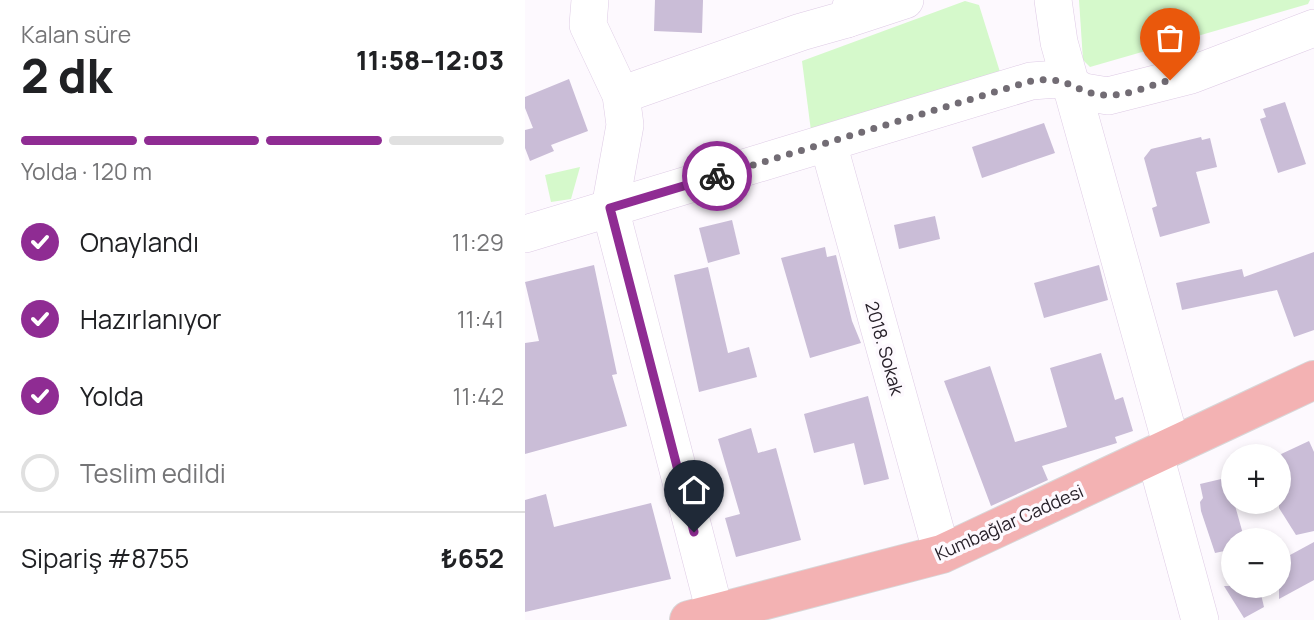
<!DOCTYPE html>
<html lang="tr">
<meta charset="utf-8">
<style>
body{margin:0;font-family:Manrope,sans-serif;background:#f6f6f6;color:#202124;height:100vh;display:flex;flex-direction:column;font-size:26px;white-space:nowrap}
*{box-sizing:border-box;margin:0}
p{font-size:23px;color:#757577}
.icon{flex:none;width:38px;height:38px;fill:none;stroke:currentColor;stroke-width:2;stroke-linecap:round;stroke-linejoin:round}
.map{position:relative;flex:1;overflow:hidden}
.panel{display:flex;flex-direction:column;background:#fff;width:525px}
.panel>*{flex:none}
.buttons{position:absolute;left:696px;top:444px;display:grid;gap:14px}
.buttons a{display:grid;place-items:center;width:70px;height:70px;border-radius:50%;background:#fff;box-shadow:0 4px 10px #0003;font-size:35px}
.pin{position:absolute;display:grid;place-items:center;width:60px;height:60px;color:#fff;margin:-72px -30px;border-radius:50% 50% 50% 0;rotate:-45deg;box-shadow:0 0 7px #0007}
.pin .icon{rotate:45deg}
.courier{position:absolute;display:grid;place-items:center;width:70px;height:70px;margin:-35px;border:5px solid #8f2c93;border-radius:50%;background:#fff;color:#222;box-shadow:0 2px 9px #0007}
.headline em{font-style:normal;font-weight:800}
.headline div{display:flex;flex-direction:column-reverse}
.headline{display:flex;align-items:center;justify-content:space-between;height:119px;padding:0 21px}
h1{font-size:46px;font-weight:800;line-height:52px}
.bar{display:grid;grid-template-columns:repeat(4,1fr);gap:10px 7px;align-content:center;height:84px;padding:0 21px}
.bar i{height:9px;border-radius:5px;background:#e0e0e0}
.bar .current{background:#8f2c93}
.bar p{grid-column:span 4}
.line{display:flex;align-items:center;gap:18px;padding:0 21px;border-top:2px solid #e0e0e0}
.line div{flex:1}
ol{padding:0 21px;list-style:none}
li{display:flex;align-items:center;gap:21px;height:77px}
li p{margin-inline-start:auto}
li .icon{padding:7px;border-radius:50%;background:#8f2c93;color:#fff;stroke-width:4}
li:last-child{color:#757577}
li i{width:38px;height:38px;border:4px solid #e0e0e0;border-radius:50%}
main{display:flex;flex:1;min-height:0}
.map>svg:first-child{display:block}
.green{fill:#d5f9cb}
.building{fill:#cabdd7}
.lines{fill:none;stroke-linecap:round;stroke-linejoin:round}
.minor-casing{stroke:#decbe5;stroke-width:38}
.major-casing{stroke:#d8d7d8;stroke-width:40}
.minor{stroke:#fff;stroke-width:37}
.major{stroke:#f3b2b3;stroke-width:38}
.done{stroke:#726c74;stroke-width:7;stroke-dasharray:0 12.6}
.route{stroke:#8f2c93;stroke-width:9}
.labels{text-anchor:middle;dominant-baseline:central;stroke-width:7;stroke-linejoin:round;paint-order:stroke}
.street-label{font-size:18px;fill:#272029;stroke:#fdf9fe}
</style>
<main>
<section class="panel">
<div class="headline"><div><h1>2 dk</h1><p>Kalan süre</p></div><em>11:58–12:03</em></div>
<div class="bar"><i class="current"></i><i class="current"></i><i class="current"></i><i></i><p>Yolda · 120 m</p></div>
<ol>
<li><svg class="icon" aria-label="check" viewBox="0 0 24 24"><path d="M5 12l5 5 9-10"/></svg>Onaylandı<p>11:29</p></li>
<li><svg class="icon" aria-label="check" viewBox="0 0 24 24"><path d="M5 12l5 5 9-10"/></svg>Hazırlanıyor<p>11:41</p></li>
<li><svg class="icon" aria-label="check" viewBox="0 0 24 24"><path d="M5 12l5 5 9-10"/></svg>Yolda<p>11:42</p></li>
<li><i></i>Teslim edildi</li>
</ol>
<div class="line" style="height:91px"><div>Sipariş #8755</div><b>₺652</b></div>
</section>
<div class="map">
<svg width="789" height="620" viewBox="0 0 789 620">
<rect width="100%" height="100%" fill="#fdf9fe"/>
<!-- green -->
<g class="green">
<polygon points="554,0 785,0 783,4 565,67 558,60"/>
<polygon points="440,1 454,5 475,72 286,131 277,61"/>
<polygon points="55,167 46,199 26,202 20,175"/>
</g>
<!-- building -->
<g class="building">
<polygon points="130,0 178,0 177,33 129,31"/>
<polygon points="44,79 63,131 26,145 29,151 5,161 0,148 0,130 8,128 0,108 0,97"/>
<polygon points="760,102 781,164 753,173 735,119 741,117 738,109"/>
<polygon points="519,123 530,153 457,178 447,147"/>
<polygon points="676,137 677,140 685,138 692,167 671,172 685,223 635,237 627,208 632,206 619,158 626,149"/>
<polygon points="410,216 415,239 374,249 369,225"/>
<polygon points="207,220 215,254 183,263 174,228"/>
<polygon points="300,247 302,257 311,255 327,321 336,343 285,358 256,258"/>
<polygon points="789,252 789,330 769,337 752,290 657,310 651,283 717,269 719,277"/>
<polygon points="69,265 92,374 87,375 102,426 0,454 0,343 14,341 0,282"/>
<polygon points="574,265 583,300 519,318 509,283"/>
<polygon points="183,267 203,353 224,347 232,377 174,392 149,275"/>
<polygon points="576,353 590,400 598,397 608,431 590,437 592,443 517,466 523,480 466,506 419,381 465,366 490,442 542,427 525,368"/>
<polygon points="343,396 364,479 339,485 329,443 289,453 279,414"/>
<polygon points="226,428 233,453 251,448 276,540 211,557 200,518 215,514 193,439"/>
<polygon points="784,441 789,452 789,531 771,535 754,508 754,455"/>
<polygon points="709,476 709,502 720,541 709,541 709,549 690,553 676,511 675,502 678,498 675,484"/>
<polygon points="21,494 29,527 126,503 146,579 0,612 0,500"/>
<polygon points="789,542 789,580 754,599 754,561"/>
<polygon points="699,586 734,586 739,607 719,618"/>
</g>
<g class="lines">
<defs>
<g id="minor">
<polyline points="65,0 63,25 96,95 100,125 85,208 192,620"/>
<polyline points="528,0 534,42 647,447"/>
<polyline points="322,19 380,0"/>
<polyline points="96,95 276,32 322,19 328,0"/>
<polyline points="303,143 417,554"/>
<polyline points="0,234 506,81 533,79 559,92 583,96 666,75 789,28"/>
<polyline points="630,455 675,620"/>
</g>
<polyline id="major" points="164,620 417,554 789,380"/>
</defs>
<!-- minor casing -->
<use href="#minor" class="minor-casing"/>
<!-- major casing -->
<use href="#major" class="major-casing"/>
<!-- minor -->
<use href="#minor" class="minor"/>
<!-- major -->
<use href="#major" class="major"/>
</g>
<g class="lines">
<!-- done -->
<path class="done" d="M192 176 506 81C546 75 547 93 580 95 600 97 626 85 645 80"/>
<!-- route -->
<polyline class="route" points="169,532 85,208 192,176"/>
</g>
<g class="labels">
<!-- street labels -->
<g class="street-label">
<text transform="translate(360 348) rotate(74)">2018. Sokak</text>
<text transform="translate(484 522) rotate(-24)">Kumbağlar Caddesi</text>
</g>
</g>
</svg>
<div class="buttons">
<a>+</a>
<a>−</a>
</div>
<div class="pin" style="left:645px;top:80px;background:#ea580c"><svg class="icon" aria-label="bag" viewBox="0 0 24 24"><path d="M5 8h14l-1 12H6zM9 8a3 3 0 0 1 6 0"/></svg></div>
<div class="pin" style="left:169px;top:532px;background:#1f2937"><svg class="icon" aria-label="home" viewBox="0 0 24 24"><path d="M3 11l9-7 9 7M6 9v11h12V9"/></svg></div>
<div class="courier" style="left:192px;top:176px"><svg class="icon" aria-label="bike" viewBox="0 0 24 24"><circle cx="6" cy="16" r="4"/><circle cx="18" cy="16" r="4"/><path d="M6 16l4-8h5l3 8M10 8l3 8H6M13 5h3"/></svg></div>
</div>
</main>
